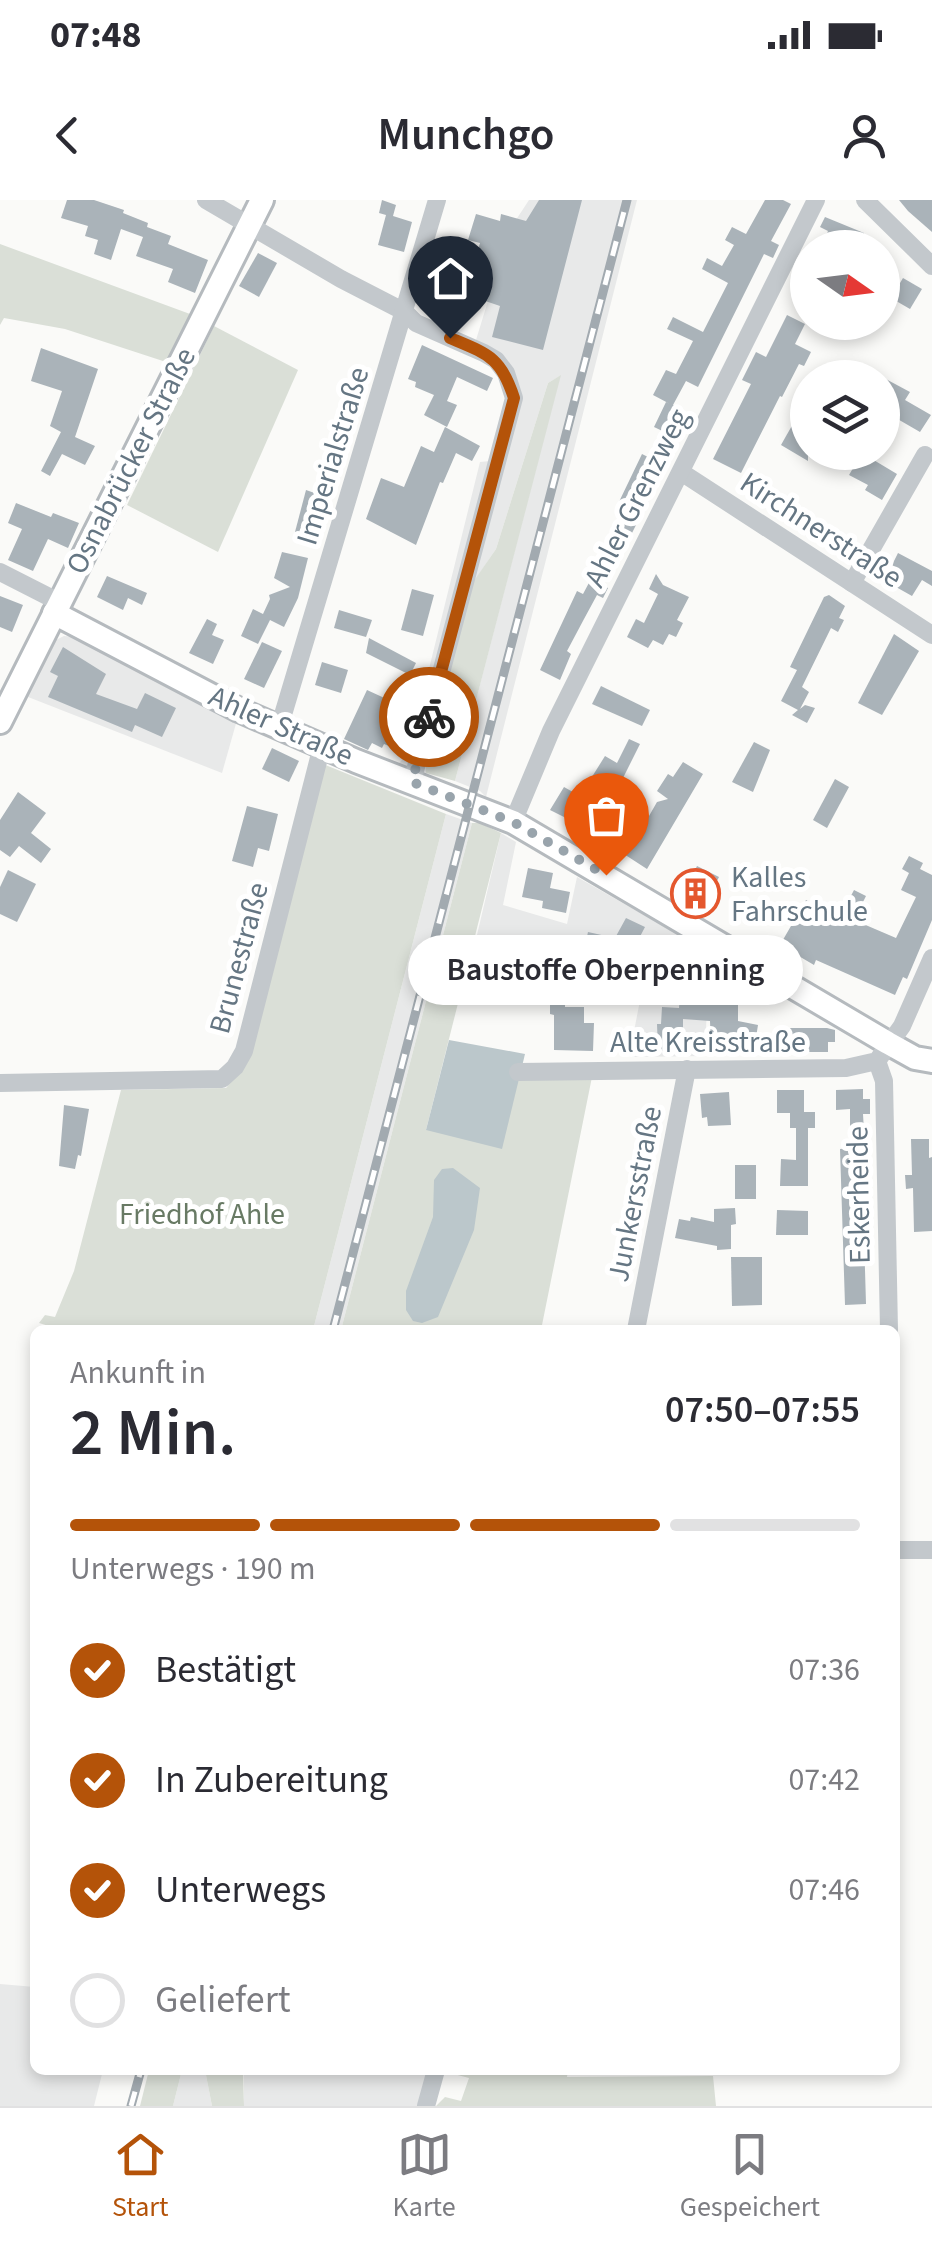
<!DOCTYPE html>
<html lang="de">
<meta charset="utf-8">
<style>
body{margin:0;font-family:"Source Sans 3",sans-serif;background:#f2f2f3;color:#2b2b33;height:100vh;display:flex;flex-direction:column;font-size:38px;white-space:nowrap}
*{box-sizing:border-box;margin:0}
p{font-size:32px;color:#7c7c81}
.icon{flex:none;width:55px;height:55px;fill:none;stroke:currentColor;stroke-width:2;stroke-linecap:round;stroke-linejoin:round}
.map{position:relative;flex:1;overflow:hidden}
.sheet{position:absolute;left:30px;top:1125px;width:870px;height:750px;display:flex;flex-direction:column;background:#fff;border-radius:15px;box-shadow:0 5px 15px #0003}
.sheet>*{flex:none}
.needle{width:65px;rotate:104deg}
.fabs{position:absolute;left:790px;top:30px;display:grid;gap:20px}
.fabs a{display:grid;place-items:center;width:110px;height:110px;border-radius:50%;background:#fff;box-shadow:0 5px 15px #0003;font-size:50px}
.pin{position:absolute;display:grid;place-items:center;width:85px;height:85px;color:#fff;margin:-102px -42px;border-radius:50% 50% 50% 0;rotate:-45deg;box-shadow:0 0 10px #0007}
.pin .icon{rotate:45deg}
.courier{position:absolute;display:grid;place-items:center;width:100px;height:100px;margin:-50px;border:8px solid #b45309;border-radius:50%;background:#fff;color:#222;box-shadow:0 2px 12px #0007}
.bubble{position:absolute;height:70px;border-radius:35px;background:#fff;box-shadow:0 5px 15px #0003;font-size:32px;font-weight:600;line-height:70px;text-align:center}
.headline em{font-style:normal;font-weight:600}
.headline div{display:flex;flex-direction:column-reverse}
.headline{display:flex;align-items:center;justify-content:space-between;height:170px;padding:0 40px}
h1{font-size:65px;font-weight:600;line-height:75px}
.bar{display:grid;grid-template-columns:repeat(4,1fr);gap:15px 10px;align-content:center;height:120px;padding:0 40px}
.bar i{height:12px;border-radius:8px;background:#e1e1e2}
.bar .on{background:#b45309}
.bar p{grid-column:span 4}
ol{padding:0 40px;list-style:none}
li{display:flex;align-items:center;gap:30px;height:110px}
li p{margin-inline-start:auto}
li .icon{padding:10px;border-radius:50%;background:#b45309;color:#fff;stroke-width:4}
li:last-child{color:#7c7c81}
li i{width:55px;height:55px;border:5px solid #e1e1e2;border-radius:50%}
.status{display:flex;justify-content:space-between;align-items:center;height:70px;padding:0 50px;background:#fff;direction:ltr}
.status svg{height:28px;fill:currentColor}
header{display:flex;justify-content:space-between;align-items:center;height:130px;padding:0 40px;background:#fff;font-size:45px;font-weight:600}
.dock{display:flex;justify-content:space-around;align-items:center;height:140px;border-top:2px solid #e1e1e2;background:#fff;font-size:28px;color:#7c7c81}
.dock a{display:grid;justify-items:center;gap:5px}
.dock .on{color:#b45309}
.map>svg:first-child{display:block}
.built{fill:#e8e9e9}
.green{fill:#dadfd7}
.water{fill:#bbc7cb}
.building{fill:#aab3b9}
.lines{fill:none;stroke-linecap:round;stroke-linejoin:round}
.major-casing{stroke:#b5babe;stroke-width:28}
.minor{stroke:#c3c8cc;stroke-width:18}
.major{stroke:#fff;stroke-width:22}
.rail-casing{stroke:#a2aab0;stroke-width:9}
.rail{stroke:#fff;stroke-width:5;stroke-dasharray:15;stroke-linecap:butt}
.done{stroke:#99a4ac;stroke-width:10;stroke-dasharray:0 18}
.route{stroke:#b45309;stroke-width:12}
.labels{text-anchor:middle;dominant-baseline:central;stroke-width:10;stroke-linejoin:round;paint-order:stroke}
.street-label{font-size:30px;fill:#657683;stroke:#fff}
.poi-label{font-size:30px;fill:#657683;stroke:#fff;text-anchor:start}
.park-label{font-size:30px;fill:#687a64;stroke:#fff}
</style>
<div class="status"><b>07:48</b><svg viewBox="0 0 49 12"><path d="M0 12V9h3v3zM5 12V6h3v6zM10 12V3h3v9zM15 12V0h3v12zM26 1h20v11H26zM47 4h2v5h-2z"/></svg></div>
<header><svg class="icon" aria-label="back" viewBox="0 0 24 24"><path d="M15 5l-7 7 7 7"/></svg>Munchgo<svg class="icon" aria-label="person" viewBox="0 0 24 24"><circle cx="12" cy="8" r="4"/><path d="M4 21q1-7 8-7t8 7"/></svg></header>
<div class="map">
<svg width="932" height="1906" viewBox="0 0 932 1906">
<rect width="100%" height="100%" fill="#fafaf8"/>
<!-- built -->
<g class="built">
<polygon points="529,0 637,0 486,597 480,591 455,581 560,176 548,183 496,349 471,386 426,557 426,573 399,563 408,554 480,262 490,261 506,198 501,179 476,140 510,29"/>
<polygon points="64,436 78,437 237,520 222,573 23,495 50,443"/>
<polygon points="446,614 472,623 341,1130 313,1130"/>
<polygon points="501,633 516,642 503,705 567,724 577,677 709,752 705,856 629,857 642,790 472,756"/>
<polygon points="0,1784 35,1787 35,1870 103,1870 94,1906 0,1906"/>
<polygon points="182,1870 205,1870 212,1906 173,1906"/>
<polygon points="244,1870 429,1870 419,1906 244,1906"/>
</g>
<!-- green -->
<g class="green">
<polygon points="0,44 190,114 166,162 65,129 4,118 0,125"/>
<polygon points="214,126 298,170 218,352 127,305"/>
<polygon points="561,175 455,581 426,573 426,557 471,385 496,349 548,183"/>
<polygon points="323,564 446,614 313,1130 62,1130 39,1123 45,1115 55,1117 74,1071 121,890 226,888 244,867"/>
<polygon points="472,623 480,623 501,633 426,930 521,875 593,872 541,1130 341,1130"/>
<polygon points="149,1870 182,1870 173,1906 140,1906"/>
<polygon points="205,1870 243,1870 244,1906 212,1906"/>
<polygon points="450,1870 568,1870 567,1877 713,1876 716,1906 436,1906 445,1897 461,1901 469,1878 450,1873"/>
</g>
<!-- water -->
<g class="water">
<polygon points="449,840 525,854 502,949 426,930"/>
<polygon points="453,968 480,988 474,1030 438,1117 422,1123 413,1121 406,1110 406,1091 433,1017 434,980 442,969"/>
</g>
<!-- building -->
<g class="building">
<polygon points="67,0 94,0 124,10 123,13 148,23 147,27 171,36 168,44 208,60 195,93 168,82 173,69 136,56 143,37 121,29 111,60 94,54 98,40 85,36 88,26 61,18"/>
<polygon points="382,0 396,5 393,16 412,22 404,52 378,45 386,15 379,13"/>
<polygon points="539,0 582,0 543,150 492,137 500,106 450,89 454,77 468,82 480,43 468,40 476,14 500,21 501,14 526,21"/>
<polygon points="765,0 783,0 791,4 771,41 779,45 773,58 764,54 698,187 686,181 673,205 685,211 673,236 654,227 666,202 670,204 653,195 666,170 676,174 693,141 667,129 673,117 703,132 728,83 702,69 707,58 722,66 734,45 725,40 732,27 746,34"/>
<polygon points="899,0 932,0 932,32 908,11"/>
<polygon points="825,17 864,33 858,46 845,39 841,48 822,43 828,31 820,27"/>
<polygon points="258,53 277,63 259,97 239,86"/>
<polygon points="903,78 922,89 910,109 891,98"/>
<polygon points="787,115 805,124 795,144 811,152 804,166 799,164 782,197 780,196 741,273 713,259 751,184 742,180 756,152 766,157"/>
<polygon points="422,145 493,178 487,191 457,177 447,201 457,205 447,227 424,215 434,195 415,187 416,182 408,179"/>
<polygon points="41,148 98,169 75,237 95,246 85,265 62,254 50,276 41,271 61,232 50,226 62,191 31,181"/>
<polygon points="882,177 910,192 905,200 931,215 920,232 882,210"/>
<polygon points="794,222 808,230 808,261 781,245"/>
<polygon points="445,227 480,246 472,261 456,253 443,283 440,282 416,345 366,319 381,278 404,287 421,246 434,252"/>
<polygon points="862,253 897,274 882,300 865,290 868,285 849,275"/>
<polygon points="642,254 660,263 633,313 640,317 618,361 603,353 625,310 617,306"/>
<polygon points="306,290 326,297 313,341 295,332"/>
<polygon points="16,303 51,317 53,313 79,323 68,348 48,339 33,371 8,360 22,329 8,323"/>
<polygon points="282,352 308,358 298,398 284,427 270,420 258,444 241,436 253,409 263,414 270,399 269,395 290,387 274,378"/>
<polygon points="898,353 932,371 932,386 922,380 912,396 896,387 902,371 892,365"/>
<polygon points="656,374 663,385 689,397 677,420 683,423 676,437 669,434 663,445 653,440 648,448 627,437 636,419 644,423 658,394 649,389"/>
<polygon points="107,376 147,393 142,405 128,398 123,410 97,397"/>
<polygon points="591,379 608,388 603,398 597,395 584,419 567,451 571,454 560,480 540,470 577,391 583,394"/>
<polygon points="412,389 434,395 423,436 401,430"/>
<polygon points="829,395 845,406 839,418 844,420 838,432 831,428 802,487 809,492 800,509 805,505 815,508 807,523 792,515 798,510 781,501 797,470 790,467 824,397"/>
<polygon points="0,396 23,405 12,432 0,427"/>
<polygon points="339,410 372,420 366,437 334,428"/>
<polygon points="207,419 217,424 212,435 224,440 213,464 189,453"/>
<polygon points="894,434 919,451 882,515 858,503"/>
<polygon points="369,438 416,463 410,475 366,453"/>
<polygon points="262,442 282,451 264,488 244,479"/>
<polygon points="63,447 106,474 96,494 137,509 145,493 176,508 162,537 135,525 132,532 48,497 58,476 50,472"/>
<polygon points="322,462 348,470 341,493 315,485"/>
<polygon points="601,486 650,510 642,526 592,504"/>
<polygon points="367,490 404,507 389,546 384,544 382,548 372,543 368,550 344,539"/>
<polygon points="629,539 640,544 615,594 649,616 657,602 668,599 657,591 668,574 673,577 683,562 703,574 647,669 610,645 620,630 583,607 574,622 550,610 564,587 580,596 605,556 617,563"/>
<polygon points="754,542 770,550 753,592 732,582"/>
<polygon points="272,548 299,561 289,582 262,569"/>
<polygon points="835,579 849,587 827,628 813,620"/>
<polygon points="18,592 46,613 31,633 51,649 41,663 19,646 10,657 0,650 0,620"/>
<polygon points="247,606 278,614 269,651 258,648 253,667 232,661"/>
<polygon points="909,656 923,663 920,669 932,675 932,720 907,779 903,777 895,795 816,760 814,765 780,745 806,700 839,719 854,690 866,696 854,720 896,738 916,697 901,690 909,673 902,669"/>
<polygon points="697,666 719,677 701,712 679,701"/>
<polygon points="528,668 553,673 550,688 570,692 566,713 542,708 543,701 522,697"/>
<polygon points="8,670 36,684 17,722 0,714 0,687"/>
<polygon points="626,718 645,727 633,750 637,751 629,783 568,773 573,751 583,754 588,732 615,738"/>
<polygon points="682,762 701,762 700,784 738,784 738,821 758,825 754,850 711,850 710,821 683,819 683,851 658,851 657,824 661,824 662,807 679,808"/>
<polygon points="550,800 565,800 565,807 584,807 584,823 594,823 593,851 554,850 554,815 550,814"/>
<polygon points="783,828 827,828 835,830 835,842 828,842 828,852 783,852"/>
<polygon points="863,889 863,899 870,899 870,914 863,914 870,1036 864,1036 866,1104 845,1105 840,949 850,948 850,909 836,910 836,890"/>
<polygon points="777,890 804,890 804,912 815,912 815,928 808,928 808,986 780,986 781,959 796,960 796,928 790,928 790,913 777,913"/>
<polygon points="729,892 731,925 708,926 707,917 702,918 700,894"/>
<polygon points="64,905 89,909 81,956 78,955 75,969 59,966"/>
<polygon points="911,939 929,939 929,958 932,957 932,1031 914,1032 913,988 906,989 905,975 912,975"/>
<rect x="735" y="965" width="21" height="34"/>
<polygon points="735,1008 736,1024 731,1025 731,1049 717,1050 717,1046 675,1038 679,1019 690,1021 691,1017 714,1022 714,1009"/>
<polygon points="777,1010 808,1011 808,1035 776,1035"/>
<polygon points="731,1057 762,1057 762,1105 732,1106"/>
</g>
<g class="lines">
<defs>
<g id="major">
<polyline points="54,413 239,510 356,561 513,622 888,843 915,858 932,861"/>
<polyline points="0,522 262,0"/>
</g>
</defs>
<!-- major casing -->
<use href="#major" class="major-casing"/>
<!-- minor -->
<g class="minor">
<polyline points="206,0 341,79 405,112 416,123 484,153 496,160 506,173 514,198 412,582"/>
<polyline points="865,0 932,66"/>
<polyline points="681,272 932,435"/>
<polyline points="0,372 59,402"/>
<polyline points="852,383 925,255"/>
<polyline points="279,528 437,0"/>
<polyline points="513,622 551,531 816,0"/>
<polyline points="877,861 884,881 889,1130"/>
<polyline points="518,872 846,868 877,861 902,826 932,758"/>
<polyline points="0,883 222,879 235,867 244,851 322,546"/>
<polyline points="636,1130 687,869"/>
<polyline points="895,1350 932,1350"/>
<polyline points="426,1906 436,1870"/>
</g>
<!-- major -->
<use href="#major" class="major"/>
<defs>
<g id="rail">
<polyline points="333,1130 627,0"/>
<polyline points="131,1906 141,1870"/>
</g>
</defs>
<!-- rail casing -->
<use href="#rail" class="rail-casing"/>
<!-- rail -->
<use href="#rail" class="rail"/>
</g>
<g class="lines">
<!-- done -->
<polyline class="done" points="429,517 412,582 513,622 606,675"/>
<!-- route -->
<path class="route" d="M429 517 514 198C501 157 488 154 450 138"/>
</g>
<!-- icons -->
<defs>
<symbol id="building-ring" viewBox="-11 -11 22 22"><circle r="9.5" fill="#fff" stroke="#e4572e" stroke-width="1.5"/><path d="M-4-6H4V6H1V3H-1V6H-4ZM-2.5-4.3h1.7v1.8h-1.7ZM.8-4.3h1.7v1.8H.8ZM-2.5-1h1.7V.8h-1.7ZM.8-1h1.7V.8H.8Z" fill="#e4572e"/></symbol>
</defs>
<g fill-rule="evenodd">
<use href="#building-ring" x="668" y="666" width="55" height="55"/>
</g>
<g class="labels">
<!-- street labels -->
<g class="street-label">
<text transform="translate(333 256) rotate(-73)">Imperialstraße</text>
<text transform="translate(131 261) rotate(-63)">Osnabrücker Straße</text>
<text transform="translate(637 298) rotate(-63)">Ahler Grenzweg</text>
<text transform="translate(821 330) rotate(33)">Kirchnerstraße</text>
<text transform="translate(281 526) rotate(24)">Ahler Straße</text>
<text transform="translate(239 758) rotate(-75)">Brunestraße</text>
<text x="708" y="842">Alte Kreisstraße</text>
<text transform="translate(635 994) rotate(-79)">Junkersstraße</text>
<text transform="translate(859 995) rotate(-91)">Eskerheide</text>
</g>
<!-- poi labels -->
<g class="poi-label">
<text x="731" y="677">Kalles<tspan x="731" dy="34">Fahrschule</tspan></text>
</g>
<!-- park labels -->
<g class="park-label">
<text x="202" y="1014">Friedhof Ahle</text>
</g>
</g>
</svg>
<div class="fabs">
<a><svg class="needle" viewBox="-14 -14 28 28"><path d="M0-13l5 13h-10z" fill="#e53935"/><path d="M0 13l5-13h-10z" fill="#7c7c81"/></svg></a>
<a><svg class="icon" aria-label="layers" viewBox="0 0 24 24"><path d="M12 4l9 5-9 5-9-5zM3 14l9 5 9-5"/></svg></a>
</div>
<div class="pin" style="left:606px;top:675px;background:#ea580c"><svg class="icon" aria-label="bag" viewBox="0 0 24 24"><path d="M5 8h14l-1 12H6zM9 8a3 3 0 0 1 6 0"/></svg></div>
<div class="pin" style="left:450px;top:138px;background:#1f2937"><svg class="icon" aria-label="home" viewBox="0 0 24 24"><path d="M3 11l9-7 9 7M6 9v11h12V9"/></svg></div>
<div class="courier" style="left:429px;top:517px"><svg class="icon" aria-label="bike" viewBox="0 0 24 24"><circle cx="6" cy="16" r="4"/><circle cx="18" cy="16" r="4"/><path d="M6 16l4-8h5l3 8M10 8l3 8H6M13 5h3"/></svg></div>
<div class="bubble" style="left:408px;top:735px;width:395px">Baustoffe Oberpenning</div>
<section class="sheet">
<div class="headline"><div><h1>2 Min.</h1><p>Ankunft in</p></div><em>07:50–07:55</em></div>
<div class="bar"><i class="on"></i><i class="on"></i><i class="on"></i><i></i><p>Unterwegs · 190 m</p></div>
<ol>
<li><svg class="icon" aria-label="check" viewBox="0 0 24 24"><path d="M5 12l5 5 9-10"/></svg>Bestätigt<p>07:36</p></li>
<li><svg class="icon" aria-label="check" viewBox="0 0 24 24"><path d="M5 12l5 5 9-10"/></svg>In Zubereitung<p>07:42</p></li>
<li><svg class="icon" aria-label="check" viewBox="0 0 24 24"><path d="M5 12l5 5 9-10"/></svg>Unterwegs<p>07:46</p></li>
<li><i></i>Geliefert</li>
</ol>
</section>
</div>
<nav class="dock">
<a class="on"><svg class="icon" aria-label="home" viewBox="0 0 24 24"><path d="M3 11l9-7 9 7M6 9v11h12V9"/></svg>Start</a>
<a><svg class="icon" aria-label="map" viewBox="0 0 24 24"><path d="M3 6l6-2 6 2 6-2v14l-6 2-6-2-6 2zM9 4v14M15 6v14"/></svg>Karte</a>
<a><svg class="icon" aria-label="saved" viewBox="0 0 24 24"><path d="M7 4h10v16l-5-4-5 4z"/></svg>Gespeichert</a>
</nav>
